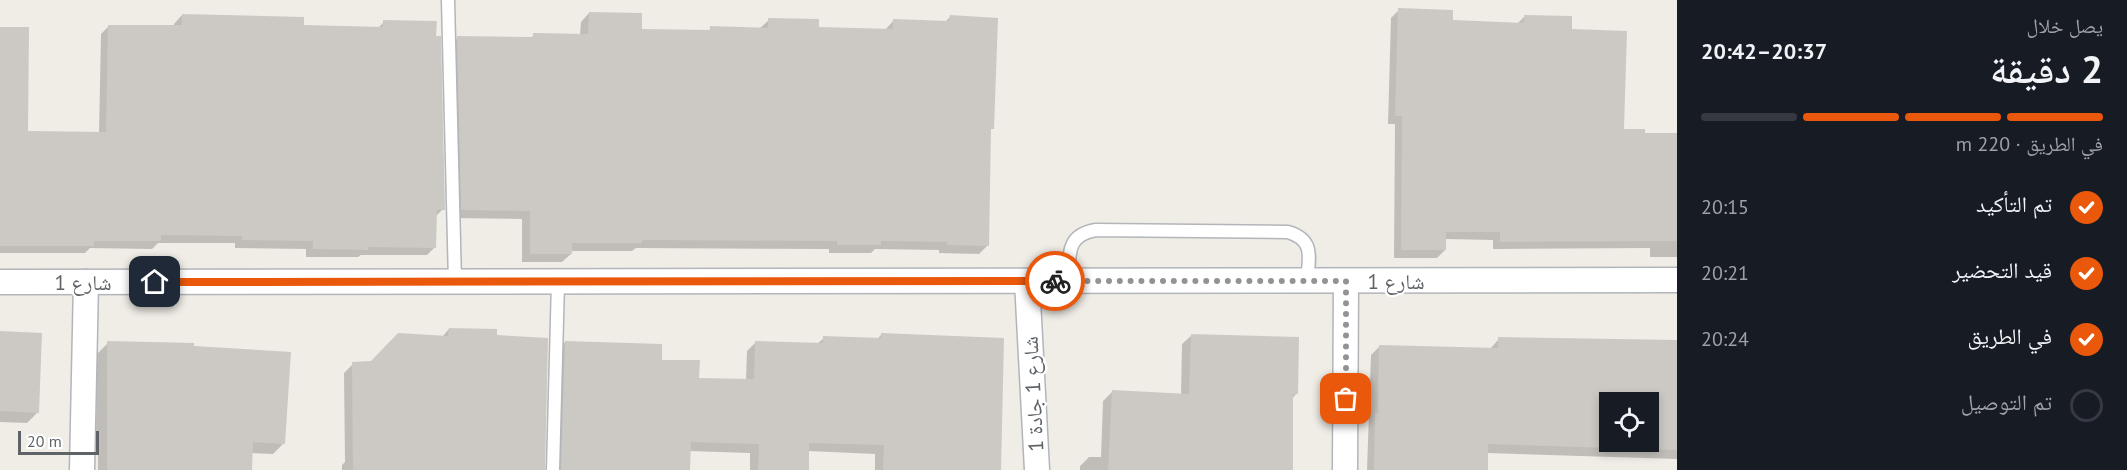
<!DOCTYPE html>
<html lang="ar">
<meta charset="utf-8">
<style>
body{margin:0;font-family:"PT Sans","Noto Naskh Arabic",sans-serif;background:#242831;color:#f1f3f6;direction:rtl;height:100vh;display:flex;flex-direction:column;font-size:22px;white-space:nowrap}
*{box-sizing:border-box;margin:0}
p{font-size:20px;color:#9ea1a6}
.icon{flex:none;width:33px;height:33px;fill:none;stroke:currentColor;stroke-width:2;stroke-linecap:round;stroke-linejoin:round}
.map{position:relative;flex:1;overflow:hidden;direction:ltr}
.side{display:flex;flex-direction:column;background:#171b24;width:450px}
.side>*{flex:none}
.fabs{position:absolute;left:1599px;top:392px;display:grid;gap:12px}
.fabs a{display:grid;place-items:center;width:60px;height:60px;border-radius:0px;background:#171b24;box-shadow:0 3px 9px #0003;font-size:30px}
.scale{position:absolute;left:18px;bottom:15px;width:81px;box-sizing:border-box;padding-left:6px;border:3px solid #5e6367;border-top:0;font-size:16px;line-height:21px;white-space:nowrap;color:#5e6367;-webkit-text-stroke:4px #fff;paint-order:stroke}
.pin{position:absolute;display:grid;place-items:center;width:51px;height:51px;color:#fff;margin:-26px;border-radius:12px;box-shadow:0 3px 9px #0006}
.courier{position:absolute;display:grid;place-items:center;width:60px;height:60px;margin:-30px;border:4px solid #ea580c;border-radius:50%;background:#fff;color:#222;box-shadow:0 2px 8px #0007}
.head em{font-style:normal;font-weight:600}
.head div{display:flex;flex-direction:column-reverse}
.head{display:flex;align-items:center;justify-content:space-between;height:102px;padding:0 24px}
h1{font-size:39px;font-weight:600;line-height:45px}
.bar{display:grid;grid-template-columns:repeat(4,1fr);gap:9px 6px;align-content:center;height:72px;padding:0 24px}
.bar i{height:8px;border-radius:4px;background:#363941}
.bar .on{background:#ea580c}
.bar p{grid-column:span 4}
ol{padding:0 24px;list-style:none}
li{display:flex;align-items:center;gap:18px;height:66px}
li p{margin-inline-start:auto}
li .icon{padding:6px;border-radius:50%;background:#ea580c;color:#fff;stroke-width:4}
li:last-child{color:#9ea1a6}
li i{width:33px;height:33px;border:3px solid #363941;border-radius:50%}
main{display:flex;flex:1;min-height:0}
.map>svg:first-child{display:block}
.shadow{fill:#0003;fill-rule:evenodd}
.building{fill:#ccc8c4;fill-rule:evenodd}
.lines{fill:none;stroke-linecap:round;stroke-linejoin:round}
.lane-casing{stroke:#b2b5b9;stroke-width:15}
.street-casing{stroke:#b2b5b9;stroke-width:27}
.lane{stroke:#fff;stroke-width:12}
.street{stroke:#fff;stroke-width:24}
.done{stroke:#919394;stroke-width:6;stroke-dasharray:0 10.8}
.route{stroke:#ea580c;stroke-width:8}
.labels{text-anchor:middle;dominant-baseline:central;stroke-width:4.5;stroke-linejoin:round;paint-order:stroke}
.street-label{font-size:21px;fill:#5e6367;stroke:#fff}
</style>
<main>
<section class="side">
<div class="head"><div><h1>2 دقيقة</h1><p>يصل خلال</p></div><em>20:37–20:42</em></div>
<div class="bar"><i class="on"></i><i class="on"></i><i class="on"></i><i></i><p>في الطريق · 220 m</p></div>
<ol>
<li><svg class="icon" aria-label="check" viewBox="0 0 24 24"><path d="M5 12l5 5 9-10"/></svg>تم التأكيد<p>20:15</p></li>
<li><svg class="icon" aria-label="check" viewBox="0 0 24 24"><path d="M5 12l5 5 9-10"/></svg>قيد التحضير<p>20:21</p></li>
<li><svg class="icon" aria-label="check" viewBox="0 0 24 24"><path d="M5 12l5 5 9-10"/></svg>في الطريق<p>20:24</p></li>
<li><i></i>تم التوصيل</li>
</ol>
</section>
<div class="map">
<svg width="1677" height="470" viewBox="0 0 1677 470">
<rect width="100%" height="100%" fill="#f0ede7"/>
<!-- shadow -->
<g class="shadow">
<polygon points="1399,10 1451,22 1517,24 1525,16 1570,31 1623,130 1643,134 1677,134 1677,257 1650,257 1650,248 1493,249 1493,240 1445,239 1445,250 1437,258 1394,258 1395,124 1388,124 1391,18"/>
<polygon points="589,13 640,30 707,32 711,28 760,28 769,20 818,29 885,30 894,20 945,22 950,17 992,128 989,131 988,245 979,254 939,253 939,250 875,249 871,253 829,253 829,249 636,248 632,251 571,251 571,254 562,262 522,262 522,219 453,218 449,46 458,38 530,39 534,35 580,35 581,22"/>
<polygon points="182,15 303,27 377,29 384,22 443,209 435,217 435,247 427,255 361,255 358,257 306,257 306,249 235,248 235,243 158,243 152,249 90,248 85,253 0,253 0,28 27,132 99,133 101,34 109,26 174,27 174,24"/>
<polygon points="449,329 496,336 543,470 342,470 342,465 345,462 344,373 353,364 372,362 442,337"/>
<polygon points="0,333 38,412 27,423 0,422"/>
<polygon points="882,334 999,470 875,470 875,454 808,451 807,470 750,470 750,453 689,451 689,470 553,470 556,351 565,342 660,361 698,379 746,380 747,351 756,342 817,344 824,338 877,339"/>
<polygon points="1192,335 1296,394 1292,399 1291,470 1080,470 1080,466 1089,457 1101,457 1103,401 1112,392 1181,395 1182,344"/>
<path d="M1499 339 1677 341V459L1487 453V470H1367L1371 355 1380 346 1490 349ZM1610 402H1648V441H1610Z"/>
<polygon points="108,343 283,444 273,454 251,453 251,470 98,470 98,448 96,448 97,354"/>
</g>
<!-- building -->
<g class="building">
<polygon points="1398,8 1453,10 1453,20 1524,23 1524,15 1572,16 1572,29 1627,31 1624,129 1645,129 1645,133 1677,133 1677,241 1500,242 1500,232 1446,232 1446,250 1401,250 1402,116 1395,116"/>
<polygon points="589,12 642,13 642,29 710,30 710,26 768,28 768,18 819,19 819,27 893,29 893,19 949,21 950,15 998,18 994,129 991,129 989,246 947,245 947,242 881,241 881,245 837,245 837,241 642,240 642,243 572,243 572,254 530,254 530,211 461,210 457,36 533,37 533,33 588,34"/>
<polygon points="182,14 304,17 304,25 383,27 383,20 437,21 436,36 441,36 445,210 437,210 436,248 368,247 368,250 313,249 313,241 242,240 242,236 161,235 161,241 94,241 94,246 0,246 0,27 29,27 28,131 106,132 108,25 182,25"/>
<polygon points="449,328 497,329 497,335 548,338 545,470 353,470 352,362 371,361 398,333 448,336"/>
<polygon points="0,331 42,333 39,413 0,411"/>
<polygon points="881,333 1004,338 1001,470 883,470 884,445 809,443 809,470 758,470 759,444 691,442 690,470 561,470 565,341 662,344 662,360 700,360 699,378 754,379 755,341 823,343 823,336 881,338"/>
<polygon points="1191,334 1299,337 1298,394 1293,394 1293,470 1108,470 1112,390 1189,394"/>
<path d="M1498 337 1677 340V450L1488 444V470H1374L1375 413H1378L1379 345 1498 348ZM1610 402H1648V441H1610Z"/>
<polygon points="107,341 194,343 194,346 291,352 285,444 253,442 252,470 107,470"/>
</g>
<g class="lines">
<defs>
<g id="lane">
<polyline points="448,0 455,282"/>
<path d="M1068 281C1070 256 1065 235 1096 230L1288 232C1315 240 1309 258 1307 281"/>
<polyline points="553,470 558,282"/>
</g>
<g id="street">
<polyline points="1027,281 1037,470"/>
<polyline points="0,282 1677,280"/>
<polyline points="82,470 86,282"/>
<polyline points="1345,470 1346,281"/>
</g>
</defs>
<!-- lane casing -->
<use href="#lane" class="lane-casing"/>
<!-- street casing -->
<use href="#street" class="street-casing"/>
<!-- lane -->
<use href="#lane" class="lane"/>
<!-- street -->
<use href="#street" class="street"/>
</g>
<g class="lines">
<!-- done -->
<polyline class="done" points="1055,281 1346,281 1346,399"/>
<!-- route -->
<polyline class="route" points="155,282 1055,281"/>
</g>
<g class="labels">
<!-- street labels -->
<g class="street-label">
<text x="1396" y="281">شارع 1</text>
<text x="83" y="282">شارع 1</text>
<text transform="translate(1033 394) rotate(-93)">شارع 1 جادة 1</text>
</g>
</g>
</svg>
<div class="fabs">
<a><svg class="icon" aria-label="locate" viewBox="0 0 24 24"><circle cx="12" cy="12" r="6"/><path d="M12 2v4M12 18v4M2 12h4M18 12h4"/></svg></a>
</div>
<div class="scale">20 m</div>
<div class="pin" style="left:1346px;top:399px;background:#ea580c"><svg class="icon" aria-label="bag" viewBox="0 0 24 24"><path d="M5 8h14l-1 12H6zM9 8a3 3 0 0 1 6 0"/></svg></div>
<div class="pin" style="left:155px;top:282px;background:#1f2937"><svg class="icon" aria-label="home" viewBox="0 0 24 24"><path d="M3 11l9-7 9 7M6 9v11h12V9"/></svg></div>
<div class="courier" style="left:1055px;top:281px"><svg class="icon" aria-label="bike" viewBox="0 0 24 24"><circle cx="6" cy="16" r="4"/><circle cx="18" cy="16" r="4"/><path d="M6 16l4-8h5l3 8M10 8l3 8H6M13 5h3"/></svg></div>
</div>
</main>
